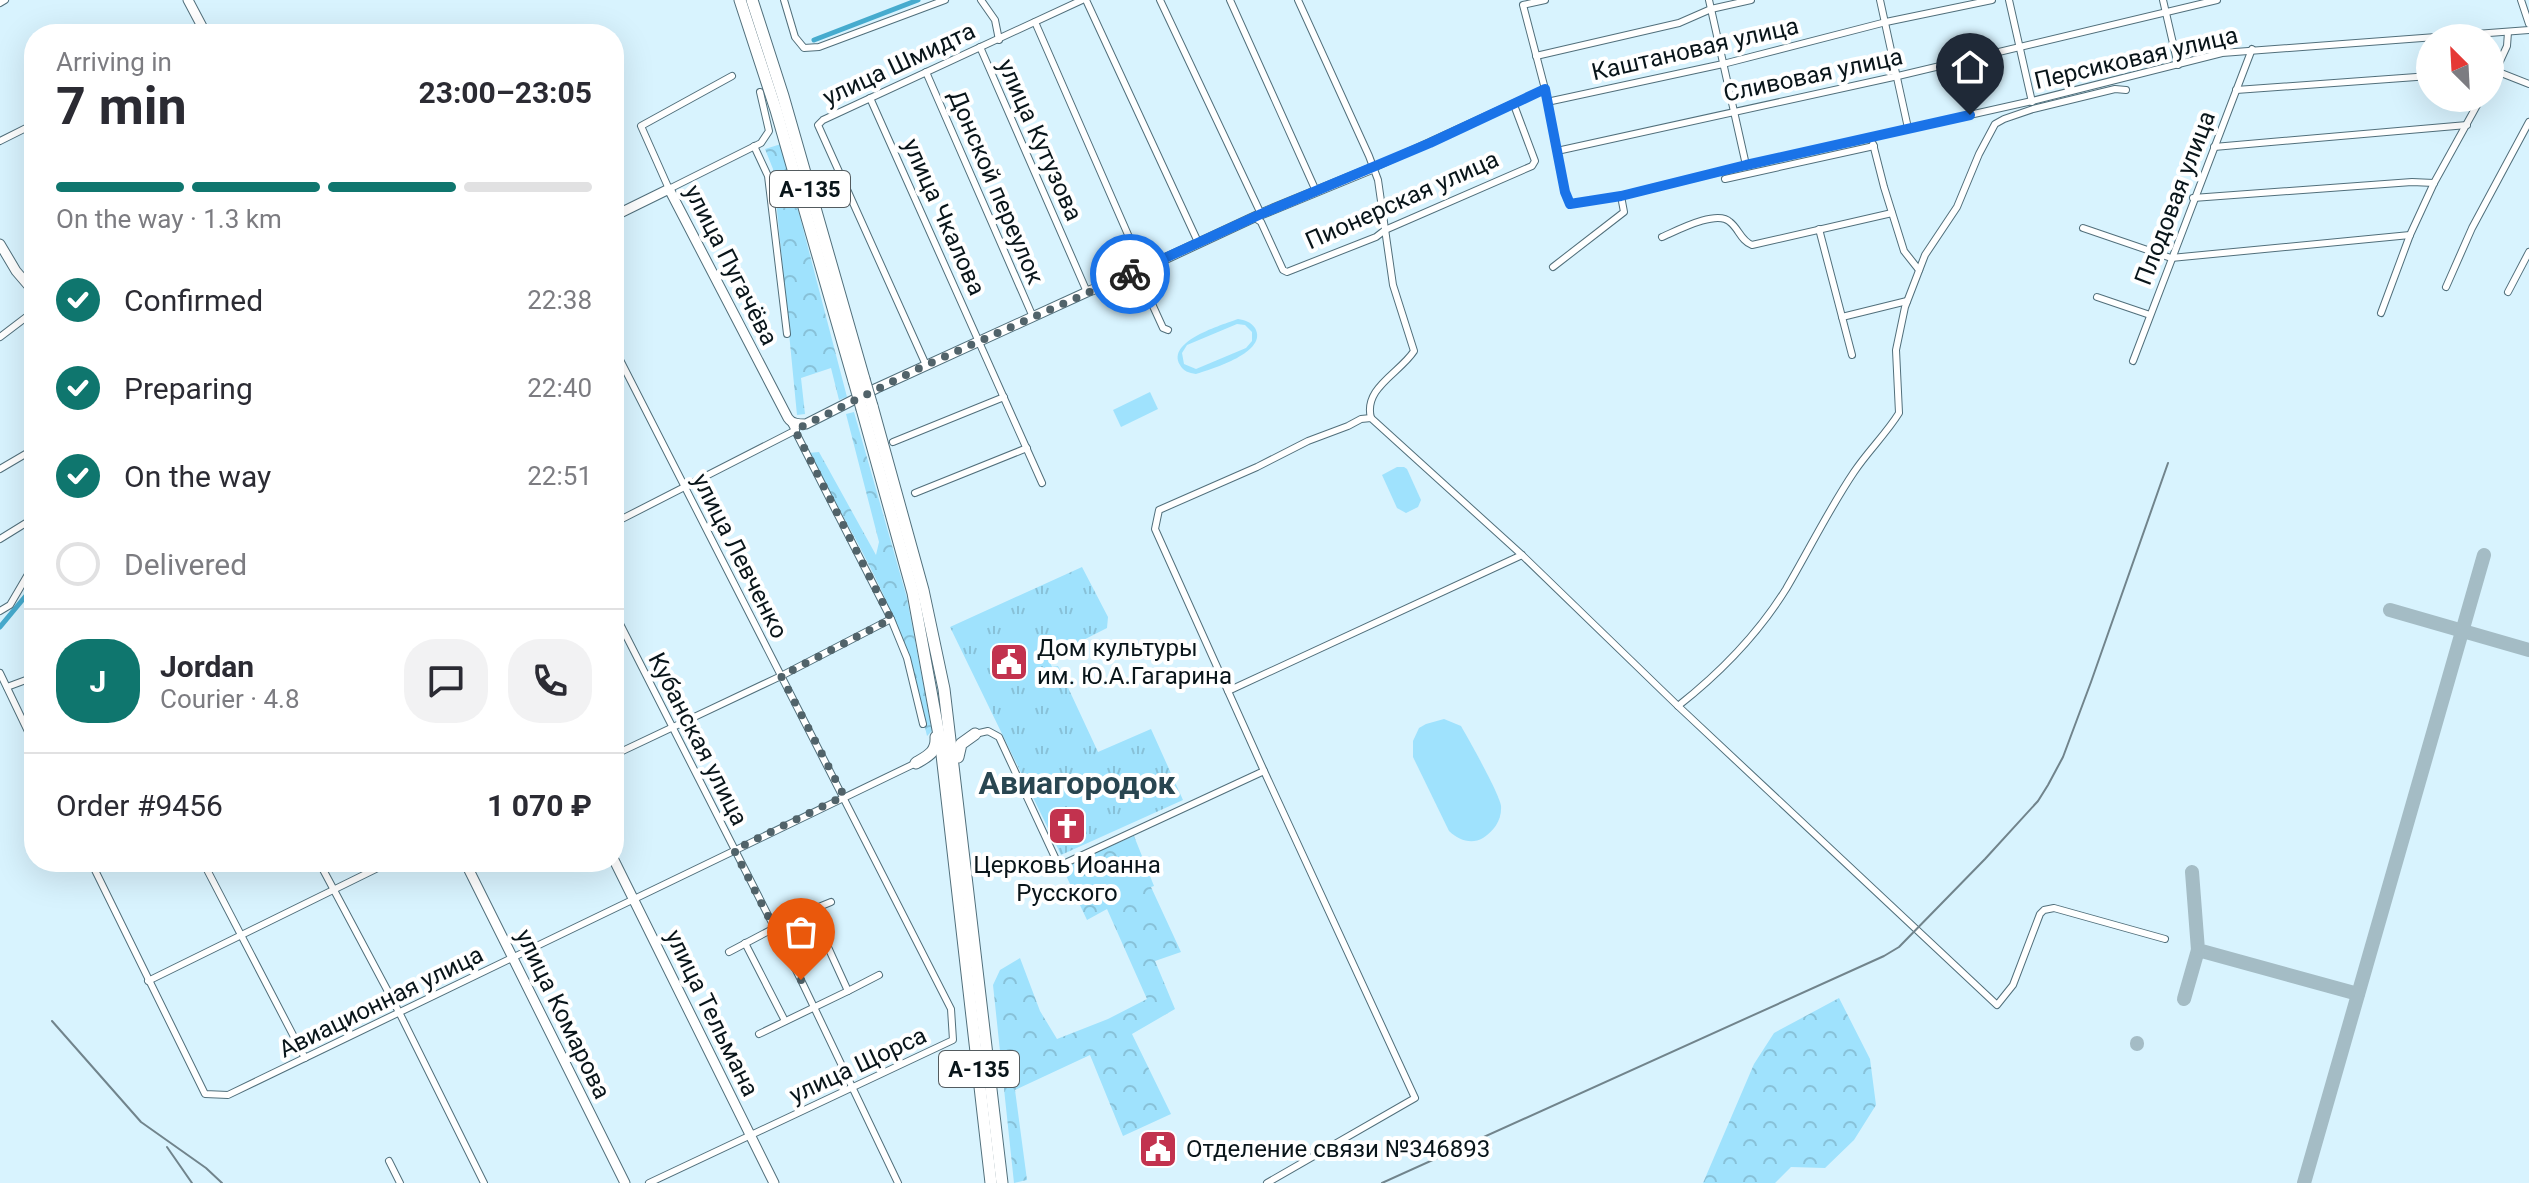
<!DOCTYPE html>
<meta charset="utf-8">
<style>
body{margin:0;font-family:Roboto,sans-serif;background:#f2f2f3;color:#2b2b33;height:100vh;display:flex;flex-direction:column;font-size:30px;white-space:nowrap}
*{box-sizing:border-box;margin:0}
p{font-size:26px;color:#7c7c81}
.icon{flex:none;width:44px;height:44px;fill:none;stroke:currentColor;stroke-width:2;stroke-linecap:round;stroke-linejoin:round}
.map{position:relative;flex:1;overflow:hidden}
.details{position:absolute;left:24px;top:24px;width:600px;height:848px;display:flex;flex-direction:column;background:#fff;border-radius:32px;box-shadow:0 8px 32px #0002}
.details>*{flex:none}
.needle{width:52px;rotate:336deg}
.tools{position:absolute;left:2416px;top:24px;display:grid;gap:16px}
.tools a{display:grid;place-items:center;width:88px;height:88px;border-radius:50%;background:#fff;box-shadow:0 8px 32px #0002;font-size:40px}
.pin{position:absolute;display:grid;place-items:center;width:68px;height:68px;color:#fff;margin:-82px -34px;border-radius:50% 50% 50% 0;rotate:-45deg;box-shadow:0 0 8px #0007}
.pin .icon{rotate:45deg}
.courier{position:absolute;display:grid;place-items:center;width:80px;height:80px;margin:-40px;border:6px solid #1a73e8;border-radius:50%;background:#fff;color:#222;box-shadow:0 2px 10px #0007}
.overview em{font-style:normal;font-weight:700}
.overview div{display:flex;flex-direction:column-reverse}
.overview{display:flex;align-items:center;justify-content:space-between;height:136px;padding:0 32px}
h1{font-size:52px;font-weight:700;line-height:60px}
.bar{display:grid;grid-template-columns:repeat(4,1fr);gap:12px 8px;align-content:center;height:96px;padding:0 32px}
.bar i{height:10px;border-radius:6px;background:#e1e1e2}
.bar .on{background:#0f766e}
.bar p{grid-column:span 4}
.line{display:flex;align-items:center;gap:20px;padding:0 32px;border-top:2px solid #e1e1e2}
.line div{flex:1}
.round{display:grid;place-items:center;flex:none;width:84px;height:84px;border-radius:32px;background:#f2f2f3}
ol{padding:0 32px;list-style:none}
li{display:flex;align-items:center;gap:24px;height:88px}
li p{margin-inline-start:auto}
li .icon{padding:8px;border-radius:50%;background:#0f766e;color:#fff;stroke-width:4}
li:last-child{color:#7c7c81}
li i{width:44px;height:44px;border:4px solid #e1e1e2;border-radius:50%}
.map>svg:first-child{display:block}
.green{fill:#9fe2fd;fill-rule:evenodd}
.forest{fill:url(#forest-crowns)}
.park{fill:url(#park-tufts)}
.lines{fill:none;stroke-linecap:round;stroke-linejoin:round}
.canal{stroke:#46abce;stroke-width:5}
.taxiway{stroke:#a4bcc5;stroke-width:14}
.street-casing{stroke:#516f7b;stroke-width:8}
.secondary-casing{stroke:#516f7b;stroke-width:11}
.highway-casing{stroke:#516f7b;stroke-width:13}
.street{stroke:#fff;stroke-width:6}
.secondary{stroke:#fff;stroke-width:9}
.highway{stroke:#fff;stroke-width:11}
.rail{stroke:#71848c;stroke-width:2}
.highway-bridge-casing{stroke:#516f7b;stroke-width:13;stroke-linecap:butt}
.highway-bridge{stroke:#fff;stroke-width:11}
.done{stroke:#51636a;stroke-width:8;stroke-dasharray:0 14.4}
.route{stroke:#1a73e8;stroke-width:10}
.labels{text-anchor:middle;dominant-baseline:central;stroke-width:8;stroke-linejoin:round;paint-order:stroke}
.shield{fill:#fff;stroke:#535b5f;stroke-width:2}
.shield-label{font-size:22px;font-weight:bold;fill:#09151a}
.street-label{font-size:24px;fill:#09151a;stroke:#fff}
.poi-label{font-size:24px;fill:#09151a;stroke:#fff;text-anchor:start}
.district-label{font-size:32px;font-weight:bold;fill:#294651;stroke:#fff}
</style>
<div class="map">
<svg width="2529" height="1183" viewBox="0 0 2529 1183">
<defs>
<pattern id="forest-crowns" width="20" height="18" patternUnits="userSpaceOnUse" patternTransform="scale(2)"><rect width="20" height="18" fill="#9fe2fd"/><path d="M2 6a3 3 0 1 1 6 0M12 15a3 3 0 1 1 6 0" fill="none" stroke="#88c1d8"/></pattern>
<pattern id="park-tufts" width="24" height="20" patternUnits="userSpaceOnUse" patternTransform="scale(2)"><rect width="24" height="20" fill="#9fe2fd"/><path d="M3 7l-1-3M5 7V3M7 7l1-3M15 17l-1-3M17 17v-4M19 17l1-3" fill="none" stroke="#88c1d8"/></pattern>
</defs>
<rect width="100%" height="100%" fill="#d8f3fe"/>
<!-- green -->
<g class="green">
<path d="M1238 319C1245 320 1251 322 1255 328 1269 352 1212 369 1196 374 1189 373 1183 371 1180 365 1166 341 1222 325 1238 319ZM1237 324 1245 325 1252 332V341L1246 348 1196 369 1184 364 1182 353 1187 345Z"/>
<polygon points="1150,392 1158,409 1121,427 1113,410"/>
<polygon points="1397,467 1404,467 1407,469 1421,500 1418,507 1406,513 1397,508 1382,475"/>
<path d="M1444 719 1461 726C1469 740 1499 793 1501 806 1502 820 1494 831 1483 838 1471 845 1459 840 1449 831L1413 757V741L1419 728 1426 724Z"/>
</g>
<!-- forest -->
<g class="forest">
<polygon points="781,144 847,397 839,400 831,368 801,378 805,414 797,415 773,169 765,149"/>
<path d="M854 412 907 598 932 731 927 736C920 706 916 675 905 646 880 579 843 516 808 453L819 452 876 555 879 542 846 414Z"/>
<polygon points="1134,836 1154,886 1151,887 1181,952 1155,961 1175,1009 1132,1034 1171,1114 1123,1136 1090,1055 1015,1090 1027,1180 1014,1183 993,985 1000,970 1020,958 1040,1011 1057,1039 1108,1019 1147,999 1107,909 1087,920 1062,867"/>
<polygon points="1839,998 1870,1059 1876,1105 1854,1140 1825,1168 1791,1167 1775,1183 1703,1183 1754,1064 1774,1033"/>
</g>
<!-- park -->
<polygon class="park" points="1082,567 1108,617 1107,628 1048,658 1052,667 1058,666 1098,752 1151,729 1183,800 1061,855 950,627"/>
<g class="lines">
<!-- canal -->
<g class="canal">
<polyline points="814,40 918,0"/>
<polyline points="0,627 34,586"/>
</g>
<!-- taxiway -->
<g class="taxiway">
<polyline points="2390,610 2529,650"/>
<polyline points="2192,872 2198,950 2358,994"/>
<polyline points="2184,999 2198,950"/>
<polyline points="2137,1044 2137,1043"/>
<polyline points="2304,1183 2484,555"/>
</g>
<defs>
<g id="street">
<polyline points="784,0 795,37 804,48 819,47 945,0"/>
<polyline points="981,0 995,20 999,40"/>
<polyline points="1086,0 1198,242"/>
<polyline points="1160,0 1261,214"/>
<polyline points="1230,0 1316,191"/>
<path d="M1298 0 1369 156 1378 180 1393 285 1414 351C1400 373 1363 388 1371 418"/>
<polyline points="1545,0 1523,5 1545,89 1565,192 1570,204 1621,196 1746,165 2032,101 2222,53 2529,30"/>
<polyline points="1709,0 1746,165"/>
<polyline points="1880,0 1908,128"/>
<polyline points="2009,0 2032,102"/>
<polyline points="2163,0 2178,65"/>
<polyline points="2521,0 2529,24"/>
<polyline points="0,3 5,0"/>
<polyline points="1035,22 1143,269"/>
<polyline points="980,47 1087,292"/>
<polyline points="1536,56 1679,23 1711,9 1751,0"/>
<polyline points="2490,71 2496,71 2529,84"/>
<polyline points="926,72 1033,317"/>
<polyline points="732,76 641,126 669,189 761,143 769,131 760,92"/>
<polyline points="2490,83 2507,46 2508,32"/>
<polyline points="2236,90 2430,76"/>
<polyline points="870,98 1042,483"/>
<polyline points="1547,102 1723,64 1886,22 1992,0"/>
<polyline points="0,141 34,124"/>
<polyline points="1873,144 1884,187 1904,251 1919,270"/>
<polyline points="754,146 768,176 787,334"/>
<polyline points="2214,147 2467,125"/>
<polyline points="1557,151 1898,76 2217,0"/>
<polyline points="1373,168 1545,89"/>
<polyline points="1725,179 1874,146"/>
<polyline points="2193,198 2412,182 2434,183"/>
<polyline points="1255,218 1261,222 1283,270 1287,272 1376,237 1385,230 1532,166 1535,161 1514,105"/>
<polyline points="2083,228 2171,258 2410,235"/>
<polyline points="1819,229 1852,355"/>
<path d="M1662 237C1676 231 1717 209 1730 222 1739 229 1741 241 1752 245L1892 213"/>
<polyline points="1553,267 1624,212 1621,196"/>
<polyline points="1137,271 1163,328 1168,330"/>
<polyline points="2446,287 2472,228 2529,122"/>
<polyline points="2508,292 2529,252"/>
<polyline points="2097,297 2150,315"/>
<polyline points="2381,313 2410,235 2434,183 2481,98"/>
<polyline points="1842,317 1907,301"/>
<polyline points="0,337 29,315 34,306"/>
<polyline points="614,348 951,1009 953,1040 649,1183"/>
<polyline points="2133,361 2252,49"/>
<polyline points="926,365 818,125 823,120 1082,0"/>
<polyline points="790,421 891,619 907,658 923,724"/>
<polyline points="893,442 1004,397"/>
<polyline points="0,469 34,449"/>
<polyline points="915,493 1027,448"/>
<polyline points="614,523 796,430"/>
<polyline points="0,539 34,518"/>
<polyline points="0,611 10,605 34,564"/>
<polyline points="614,612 801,980 898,1183"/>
<polyline points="0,673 34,744"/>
<polyline points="7,687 34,677"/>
<polyline points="1228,691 1522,555"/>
<path d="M1678 706C1720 673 1758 634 1786 589 1809 550 1829 509 1854 472 1868 451 1886 434 1899 413L1896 350 1905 307 1925 255 1957 207 1979 154 1995 124 2004 119 2033 109 2115 89 2126 90"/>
<polyline points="975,734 988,731 999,737 1059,866 1264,771 1155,529 1159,510 1257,467 1308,441 1348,426 1361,419 1371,418 1522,555 1678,706 1997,1005 2013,985 2040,914 2044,910 2054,908 2165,939"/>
<polyline points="614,755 781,676 891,619"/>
<polyline points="1264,771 1415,1098 1267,1183"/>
<polyline points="91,862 205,1094 228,1095 916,763"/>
<polyline points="203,862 305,1058"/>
<polyline points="319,862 400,1014 484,1183"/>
<polyline points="745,943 785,1021"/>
<polyline points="729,952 799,915 831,902"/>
<polyline points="148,981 390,862"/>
<polyline points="848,991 879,975"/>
<polyline points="759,1034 848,991 811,910"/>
<polyline points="389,1161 400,1183"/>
</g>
<g id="secondary">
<polyline points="188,0 206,34"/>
<path d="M614 216 669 189 788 418C792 424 799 424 806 424L877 388 1087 292 1143 269 1261 214 1373 168"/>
<polyline points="0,244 16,271 34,292"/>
<polyline points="614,860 774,1183"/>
<polyline points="465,862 625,1183"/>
</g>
<g id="highway">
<polyline points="740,0 776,110 854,381"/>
<polyline points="752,0 783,96 864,379"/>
<polyline points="872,406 923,590 944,689 1002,1183"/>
<polyline points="862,409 913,593 941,746 991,1183"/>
<polyline points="958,757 961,744 975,734"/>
<path d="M916 763C928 756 937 752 936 737"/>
</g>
</defs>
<!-- street casing -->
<use href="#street" class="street-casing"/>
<!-- secondary casing -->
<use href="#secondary" class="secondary-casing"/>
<!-- highway casing -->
<use href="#highway" class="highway-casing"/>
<!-- street -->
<use href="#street" class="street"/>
<!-- secondary -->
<use href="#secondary" class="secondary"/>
<!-- highway -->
<use href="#highway" class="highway"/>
<!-- rail -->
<g class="rail">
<polyline points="52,1021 141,1122 206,1168 222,1183"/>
<polyline points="167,1147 192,1183"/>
<polyline points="1382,1183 1884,956 1899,947 1985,859 2038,801 2048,785 2063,757 2091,682 2168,463"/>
</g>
<defs>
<g id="highway-bridge">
<polyline points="864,379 872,406"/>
<polyline points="854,381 862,409"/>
</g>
</defs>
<!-- highway-bridge casing -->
<use href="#highway-bridge" class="highway-bridge-casing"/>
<!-- highway-bridge -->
<use href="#highway-bridge" class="highway-bridge"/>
</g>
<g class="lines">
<!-- done -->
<polyline class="done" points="801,980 734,850 844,796 781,676 891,619 795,430 926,365 1130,274"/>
<!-- route -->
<polyline class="route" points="1130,274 1261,214 1430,143 1545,89 1565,192 1570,204 1621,196 1746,165 1970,115"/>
</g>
<!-- icons -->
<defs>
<symbol id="civic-square" viewBox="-11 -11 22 22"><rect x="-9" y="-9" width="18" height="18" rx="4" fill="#c2324e" stroke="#fff"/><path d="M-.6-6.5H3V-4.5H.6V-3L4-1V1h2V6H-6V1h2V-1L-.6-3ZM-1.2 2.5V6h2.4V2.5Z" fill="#fff"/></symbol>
<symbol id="church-square" viewBox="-11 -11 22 22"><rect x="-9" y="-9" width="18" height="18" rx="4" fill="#c2324e" stroke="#fff"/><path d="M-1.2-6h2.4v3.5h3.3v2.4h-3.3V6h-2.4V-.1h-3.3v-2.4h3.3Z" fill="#fff"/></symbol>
</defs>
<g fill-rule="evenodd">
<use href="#civic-square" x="987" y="640" width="44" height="44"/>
<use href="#church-square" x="1045" y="804" width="44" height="44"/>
<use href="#civic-square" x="1136" y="1127" width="44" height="44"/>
</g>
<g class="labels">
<!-- shield labels -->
<g class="shield">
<rect x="770" y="171" width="80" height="36" rx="6"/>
<rect x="939" y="1051" width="80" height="36" rx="6"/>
</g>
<g class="shield-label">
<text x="810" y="189">А-135</text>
<text x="979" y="1069">А-135</text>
</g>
<!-- street labels -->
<g class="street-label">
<text transform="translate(1695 49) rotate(-13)">Каштановая улица</text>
<text transform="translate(2136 58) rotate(-13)">Персиковая улица</text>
<text transform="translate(899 64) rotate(-25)">улица Шмидта</text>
<text transform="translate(1813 75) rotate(-12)">Сливовая улица</text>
<text transform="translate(1040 140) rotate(66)">улица Кутузова</text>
<text transform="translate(996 187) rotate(67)">Донской переулок</text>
<text transform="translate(2175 198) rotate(-69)">Плодовая улица</text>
<text transform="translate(1402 200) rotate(-24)">Пионерская улица</text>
<text transform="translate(944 217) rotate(66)">улица Чкалова</text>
<text transform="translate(731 265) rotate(63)">улица Пугачёва</text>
<text transform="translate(740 556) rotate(63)">улица Левченко</text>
<text transform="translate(698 739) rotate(63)">Кубанская улица</text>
<text transform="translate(381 1002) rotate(-26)">Авиационная улица</text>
<text transform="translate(712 1013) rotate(64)">улица Тельмана</text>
<text transform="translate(563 1014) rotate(64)">улица Комарова</text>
<text transform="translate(858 1065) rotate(-25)">улица Щорса</text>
</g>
<!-- poi labels -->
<g class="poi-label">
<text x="1037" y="648">Дом культуры<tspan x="1037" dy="28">им. Ю.А.Гагарина</tspan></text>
<text x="1067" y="865" text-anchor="middle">Церковь Иоанна<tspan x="1067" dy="28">Русского</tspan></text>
<text x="1186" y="1149">Отделение связи №346893</text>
</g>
<!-- district labels -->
<g class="district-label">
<text x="1077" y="783">Авиагородок</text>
</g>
</g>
</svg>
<div class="tools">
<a><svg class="needle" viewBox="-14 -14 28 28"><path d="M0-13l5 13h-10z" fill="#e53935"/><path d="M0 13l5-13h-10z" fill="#7c7c81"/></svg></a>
</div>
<div class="pin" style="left:801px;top:980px;background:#ea580c"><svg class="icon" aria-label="bag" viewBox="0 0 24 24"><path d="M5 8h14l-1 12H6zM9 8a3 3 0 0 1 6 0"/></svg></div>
<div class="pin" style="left:1970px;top:115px;background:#1f2937"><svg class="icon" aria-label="home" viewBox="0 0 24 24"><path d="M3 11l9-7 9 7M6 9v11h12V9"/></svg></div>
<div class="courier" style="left:1130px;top:274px"><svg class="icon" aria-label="bike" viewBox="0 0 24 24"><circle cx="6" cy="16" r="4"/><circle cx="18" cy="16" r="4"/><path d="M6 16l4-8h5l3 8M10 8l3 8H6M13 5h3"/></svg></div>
<section class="details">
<div class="overview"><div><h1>7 min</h1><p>Arriving in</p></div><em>23:00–23:05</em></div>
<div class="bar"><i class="on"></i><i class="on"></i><i class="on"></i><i></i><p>On the way · 1.3 km</p></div>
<ol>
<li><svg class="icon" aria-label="check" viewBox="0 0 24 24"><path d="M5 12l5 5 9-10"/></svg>Confirmed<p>22:38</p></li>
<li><svg class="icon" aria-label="check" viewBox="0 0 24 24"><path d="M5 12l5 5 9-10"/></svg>Preparing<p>22:40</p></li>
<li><svg class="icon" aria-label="check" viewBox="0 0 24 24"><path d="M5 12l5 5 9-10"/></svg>On the way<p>22:51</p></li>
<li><i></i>Delivered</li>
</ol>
<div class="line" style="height:144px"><b class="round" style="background:#0f766e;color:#fff">J</b><div><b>Jordan</b><p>Courier · 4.8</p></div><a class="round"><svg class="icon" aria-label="chat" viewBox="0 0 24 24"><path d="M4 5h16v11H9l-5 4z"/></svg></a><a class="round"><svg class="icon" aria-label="phone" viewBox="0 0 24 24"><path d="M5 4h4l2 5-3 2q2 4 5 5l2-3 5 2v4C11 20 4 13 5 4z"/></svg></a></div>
<div class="line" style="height:104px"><div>Order #9456</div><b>1 070 ₽</b></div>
</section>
</div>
